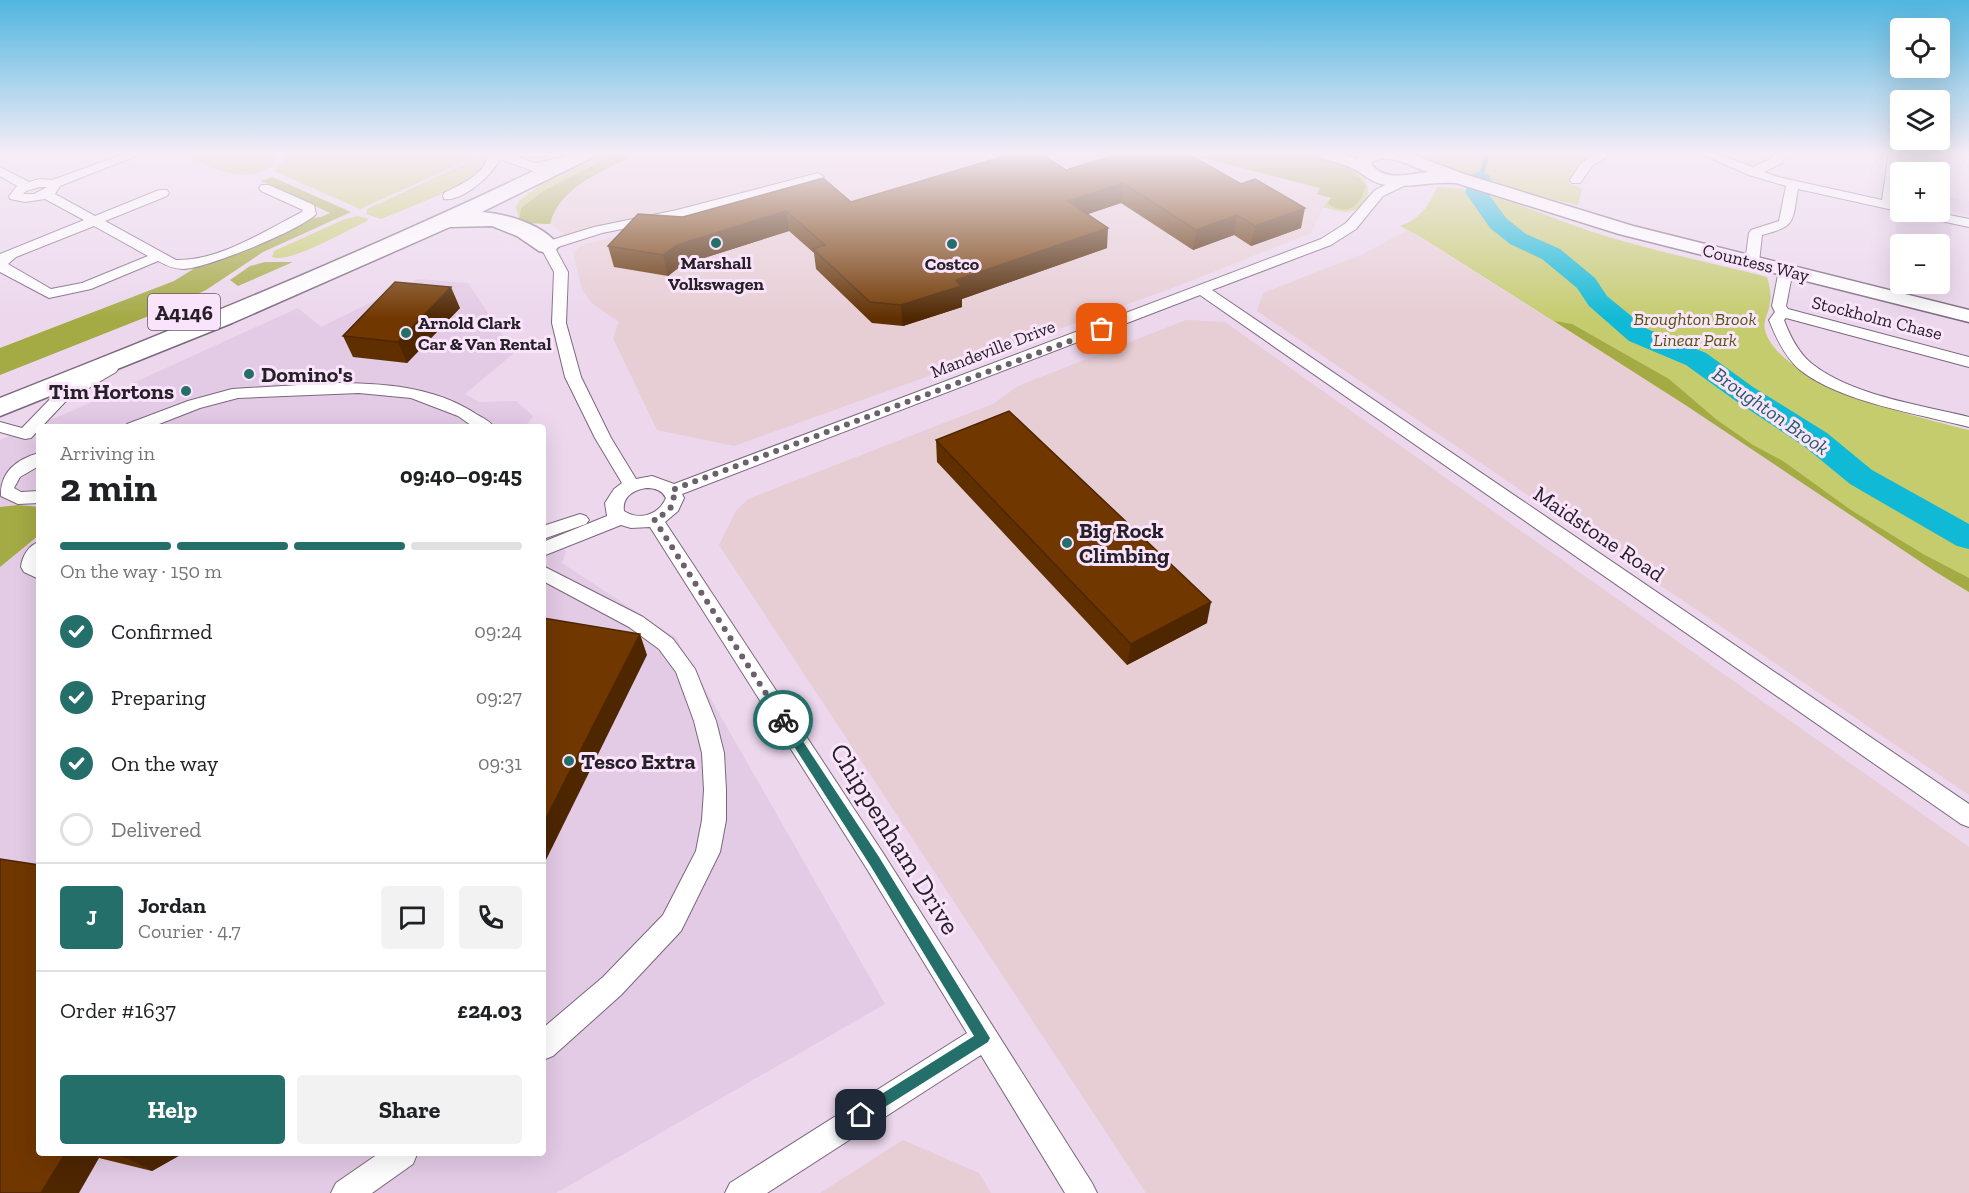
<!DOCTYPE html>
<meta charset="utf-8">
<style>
body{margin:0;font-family:"Zilla Slab",serif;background:#f2f2f2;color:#202124;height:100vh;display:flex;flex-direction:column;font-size:22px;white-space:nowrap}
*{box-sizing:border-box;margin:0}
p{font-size:20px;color:#757577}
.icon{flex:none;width:33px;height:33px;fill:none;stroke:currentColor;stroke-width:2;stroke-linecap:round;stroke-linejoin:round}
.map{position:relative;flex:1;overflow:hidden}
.drawer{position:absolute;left:36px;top:424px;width:510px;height:732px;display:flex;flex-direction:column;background:#fff;border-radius:6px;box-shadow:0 6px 24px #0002}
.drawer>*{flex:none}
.buttons{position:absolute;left:1890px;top:18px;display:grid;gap:12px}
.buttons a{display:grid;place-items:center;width:60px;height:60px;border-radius:6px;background:#fff;box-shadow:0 6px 24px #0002;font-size:30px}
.pin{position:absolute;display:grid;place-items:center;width:51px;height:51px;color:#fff;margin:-26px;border-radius:12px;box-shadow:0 3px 9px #0006}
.courier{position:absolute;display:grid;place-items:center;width:60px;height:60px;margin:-30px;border:4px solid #256f6a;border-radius:50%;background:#fff;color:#222;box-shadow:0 2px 8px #0007}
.overview em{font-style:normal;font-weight:700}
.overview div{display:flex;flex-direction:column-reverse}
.overview{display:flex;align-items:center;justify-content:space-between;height:102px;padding:0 24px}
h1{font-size:39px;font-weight:700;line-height:45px}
.bar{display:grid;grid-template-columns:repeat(4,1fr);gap:9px 6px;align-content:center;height:72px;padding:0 24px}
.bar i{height:8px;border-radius:4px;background:#e0e0e0}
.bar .on{background:#256f6a}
.bar p{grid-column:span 4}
.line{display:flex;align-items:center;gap:15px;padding:0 24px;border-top:2px solid #e0e0e0}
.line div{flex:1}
.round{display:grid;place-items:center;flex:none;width:63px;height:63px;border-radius:6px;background:#f2f2f2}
ol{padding:0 24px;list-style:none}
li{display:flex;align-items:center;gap:18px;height:66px}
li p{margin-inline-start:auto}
li .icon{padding:6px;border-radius:50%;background:#256f6a;color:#fff;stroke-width:4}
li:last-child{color:#757577}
li i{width:33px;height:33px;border:3px solid #e0e0e0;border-radius:50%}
.cta{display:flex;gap:12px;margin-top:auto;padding:12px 24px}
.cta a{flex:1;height:69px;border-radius:6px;background:#256f6a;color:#fff;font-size:24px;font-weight:700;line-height:69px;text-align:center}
.cta a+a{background:#f2f2f2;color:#202124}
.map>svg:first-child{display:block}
.built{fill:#e3cae5}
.industrial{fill:#e7cdd4}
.green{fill:#c5cc6e}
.forest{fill:#a4aa44}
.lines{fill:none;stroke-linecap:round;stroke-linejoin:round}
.stream{stroke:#178ba1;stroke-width:4.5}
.river{fill:#10b9d5;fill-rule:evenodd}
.street-casing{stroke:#7a687c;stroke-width:2}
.secondary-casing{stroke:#7a687c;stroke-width:3}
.highway-casing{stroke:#7a687c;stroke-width:3}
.street{fill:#fff;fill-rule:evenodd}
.secondary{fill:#fff;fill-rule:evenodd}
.highway{fill:#fff;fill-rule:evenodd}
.wall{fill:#602f00}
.shaded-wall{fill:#4e2600}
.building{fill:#703700;stroke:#4e2600;stroke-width:1.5}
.route{fill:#256f6a}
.done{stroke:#6c606d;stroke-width:6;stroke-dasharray:0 10.8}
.poi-dot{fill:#256f6a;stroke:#f9e4fb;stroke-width:2}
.labels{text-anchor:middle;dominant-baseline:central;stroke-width:6;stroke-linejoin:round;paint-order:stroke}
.far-poi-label{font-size:18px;font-weight:bold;fill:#272028;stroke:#f9e4fb}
.far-street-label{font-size:18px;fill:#272028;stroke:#f9e4fb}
.far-park-label{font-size:18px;font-style:italic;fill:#535709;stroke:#f9e4fb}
.far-water-label{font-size:20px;font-style:italic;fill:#225c68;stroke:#f9e4fb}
.shield{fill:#f9e4fb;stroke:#665b67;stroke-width:1.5}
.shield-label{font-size:21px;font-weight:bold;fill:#272028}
.poi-label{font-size:22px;font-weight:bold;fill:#272028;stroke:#f9e4fb;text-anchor:start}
.street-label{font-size:22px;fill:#272028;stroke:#f9e4fb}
.near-street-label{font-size:27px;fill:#272028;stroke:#f9e4fb}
</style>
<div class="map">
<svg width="1969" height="1193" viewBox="0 0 1969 1193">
<rect width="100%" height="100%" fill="#ecd7ed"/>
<!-- built -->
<g class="built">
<polygon points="1940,195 1969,201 1969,215 1940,208"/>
<polygon points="1897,211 1952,222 1948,293 1905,284 1940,284 1940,244 1900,244 1900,283 1891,281"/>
<polygon points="418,279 468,283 514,353 465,394 479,402 516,401 533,416 525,427 39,428 39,1154 543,1154 543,520 566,552 562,563 676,638 885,1004 556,1193 0,1193 0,440 65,414 298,308 321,327"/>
</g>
<!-- industrial -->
<g class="industrial">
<polygon points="643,152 1178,152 1321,188 1317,193 1332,198 1323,207 1311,233 1178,286 734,446 657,430 613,338 619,322 593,304 582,290 573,253 581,245 689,220 819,183 808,174 673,212 568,236 550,224 553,212 565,195 582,183"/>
<polygon points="1408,230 1687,406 1936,572 1969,592 1969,795 1257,311 1263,293 1363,254"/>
<polygon points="1186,320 1225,322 1969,847 1969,1193 1146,1193 719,545 736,511 748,499 993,404 1018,386"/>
<polygon points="903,1140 979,1173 991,1193 820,1193"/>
</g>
<!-- green -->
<g class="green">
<path d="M178 152H271L278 156C276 163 272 166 265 170 235 184 206 164 178 152Z"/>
<polygon points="281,152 482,152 484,153 360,209 274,171 283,162 284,155"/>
<polygon points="599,152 618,152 543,191 521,208 519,219 516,207 520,200 548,179"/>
<path d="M1286 152C1308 152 1339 153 1357 169 1370 179 1375 203 1355 210 1345 214 1333 210 1323 207L1327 203 1332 206 1345 166 1321 158Z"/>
<path d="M1416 152H1597L1586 157 1568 183 1582 189 1578 205 1525 193 1466 174C1452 175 1424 163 1416 152Z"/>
<path d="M486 154 487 162C468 188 411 206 381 219L366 214 367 209Z"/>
<path d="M1437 187C1486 187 1543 216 1590 231 1647 250 1709 262 1767 277 1770 287 1772 297 1769 308 1767 316 1763 321 1765 330 1779 384 1921 418 1969 430V592L1936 572 1687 406 1419 236 1400 226C1420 219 1429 206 1437 187Z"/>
<path d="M358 216 368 219 367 221C348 230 289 264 272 257L274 251 345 219Z"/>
</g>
<!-- forest -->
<g class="forest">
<path d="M618 152H643C609 169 560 184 550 224L524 223 519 219 521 208 543 191Z"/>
<path d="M1178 152C1223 152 1342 141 1366 186 1360 207 1347 217 1327 203L1331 198 1317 194 1320 188Z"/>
<polygon points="272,177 351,212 263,252 206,290 169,308 0,375 0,348 174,281 195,268 207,265 310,218 321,217 330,213 261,181"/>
<polygon points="265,262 293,262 238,286 230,280 250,266"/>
<polygon points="1554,321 1572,324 1669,379 1717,420 1753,445 1783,461 1851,510 1923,554 1969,578 1969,592 1936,572 1687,406"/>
<polygon points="18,505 39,507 39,535 0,567 0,507"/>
</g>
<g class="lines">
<!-- stream -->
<polyline class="stream" points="1480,179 1488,152"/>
<!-- river -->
<polygon class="river" points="1480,172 1488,174 1491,179 1487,192 1506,218 1526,234 1560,249 1595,278 1607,296 1647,329 1706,353 1753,387 1827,433 1872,470 1969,524 1969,549 1957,546 1850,484 1805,447 1733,399 1686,365 1629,341 1589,306 1577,288 1542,259 1510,244 1490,228 1465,192 1472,174"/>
<defs>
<g id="street">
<path d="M130 152H146L60 186 55 194 95 216 159 190H167L169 193 167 196 105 221 176 260C220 261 264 231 302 212L303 210 261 191 259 188 261 185H269L314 205 316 214C301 230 207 268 184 269 174 269 167 266 158 261L91 289 49 298 0 272V254L84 220 45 199 25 202 10 199 9 196 17 186 0 176V167L29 182 39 179 52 180ZM40 187H47L34 194H23L26 191ZM94 226 148 256 82 283 51 289 8 264 16 257Z"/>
<path d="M487 152H551L545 156 518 157 534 163 571 156 577 160 571 164 533 171 500 159C493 174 463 202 444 199L443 196 444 193C459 185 491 172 487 152Z"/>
<polygon points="1600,152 1615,152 1593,165 1580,183 1572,183 1570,180 1581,163"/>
<path d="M1697 152H1712L1753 167 1772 158 1774 152H1786L1782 163 1764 172 1778 177 1882 200 1889 152H1901L1895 203 1900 204 1902 212 1798 189C1792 222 1797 226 1762 235L1759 262 1757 265H1747L1745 262 1749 233 1751 230 1779 221 1786 186 1749 175Z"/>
<path d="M818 173 824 177 822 180 678 218 602 233 555 248 568 272 566 323 581 377 611 438 636 479 652 476 674 484 1321 239 1346 223 1375 190 1400 178H1408L1410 181 1408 184 1383 196 1356 229 1331 245 1212 290 1969 804V827L1961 824 1200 295 682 494 684 498 678 511 665 522 883 853 1092 1183 1097 1193H1065L981 1055 767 1193H725L730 1183 967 1033 867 869 650 527 631 528 621 525 543 556V542L607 516 605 503 614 489 622 483 595 438 565 377 552 323 554 272 540 246 542 243 594 227 677 210ZM646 488C655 488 662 490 666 498 659 515 639 521 624 511 622 497 633 490 646 488Z"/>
<polygon points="1911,212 1934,212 1969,219 1969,227 1913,215"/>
<path d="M1786 266 1793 270 1786 306 1788 309 1969 357V367L1786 318 1784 320C1790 336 1798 352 1811 363 1850 395 1920 405 1969 417V427C1919 414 1840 402 1800 370 1785 357 1776 338 1769 320L1775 312 1772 306 1779 270Z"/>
<polygon points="110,364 116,366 118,369 116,372 65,402 31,438 25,439 0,432 0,422 22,428 53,396"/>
<path d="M332 383C381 383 434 386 476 414 483 418 490 421 495 428H475L458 416 411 398 359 393 238 398 200 408 149 428H125L127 424 188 401 232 389Z"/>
<path d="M39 453V466L20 477 14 488 21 492 39 491V503L18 504 1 496C0 472 17 459 39 453Z"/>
<polygon points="580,514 586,516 589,520 586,524 543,539 543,526"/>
<path d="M39 542V579L24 572 21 567C22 556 29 545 39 542Z"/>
<polygon points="543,566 643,617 673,639 695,669 716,721 724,753 726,790 726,820 720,852 681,931 621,995 553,1056 543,1060 543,1028 603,977 663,915 696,851 702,820 704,790 702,753 694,721 676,672 659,649 629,627 543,581"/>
<polygon points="378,1154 417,1154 413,1164 372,1193 331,1193 336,1183"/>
</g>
<path id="secondary" d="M1315 152H1337L1357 159 1360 154 1371 152H1406L1464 174 1633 226 1969 310V322L1619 234 1456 183C1433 181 1409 188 1386 185 1375 183 1369 179 1361 173 1350 165 1330 161 1317 156ZM1384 158 1397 160 1428 172C1409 174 1384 182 1371 164L1373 161Z"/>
<path id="highway" d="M573 152H598L595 156 482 212C507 214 543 224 559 246L555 251 547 253 539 251 517 236 492 226 450 227 232 323 0 416V398C194 322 386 243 573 152Z"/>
</defs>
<!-- street casing -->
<use href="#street" class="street-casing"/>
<!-- secondary casing -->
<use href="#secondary" class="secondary-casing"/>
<!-- highway casing -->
<use href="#highway" class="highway-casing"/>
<!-- street -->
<use href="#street" class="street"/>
<!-- secondary -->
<use href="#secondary" class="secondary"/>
<!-- highway -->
<use href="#highway" class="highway"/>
</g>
<!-- wall -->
<g class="wall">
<polygon points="1125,152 1301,228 1251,246 1234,235 1193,250 1121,203 1088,214 1107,248 962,299 962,307 903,326 872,323 816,269 814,253 789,231 682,265 668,276 614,267 608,246 683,217 851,202 1066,170"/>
<polygon points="460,308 407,363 353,357 343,336"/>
<polygon points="936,440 1207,623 1127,665 937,462"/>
<polygon points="39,1154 182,1154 152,1171 99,1158 0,1193"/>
</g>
<!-- shaded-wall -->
<g class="shaded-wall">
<polygon points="1123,183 1121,203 1067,221 1068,201"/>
<polygon points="1305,208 1301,228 1251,246 1255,226"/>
<polygon points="786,211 789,231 682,265 668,276 663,255 677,245"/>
<polygon points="1237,215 1234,235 1193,250 1196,230"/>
<polygon points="1108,228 1107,248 962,299 962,307 903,326 901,305 956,280"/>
<polygon points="451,287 460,308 407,363 398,342"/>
<polygon points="1211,602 1207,623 1127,665 1131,644"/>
<polygon points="640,634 647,655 543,866 543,824"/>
<polygon points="65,1154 90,1154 99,1158 79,1193 41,1193"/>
<polygon points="131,1154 182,1154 152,1171 125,1157"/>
</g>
<!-- building -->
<g class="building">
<polygon points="1018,152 1039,152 1066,170 1125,152 1185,152 1241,184 1255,179 1305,208 1255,226 1237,215 1196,230 1123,183 1068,201 1108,228 956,280 961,286 901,305 870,302 813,249 825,245 786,211 677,245 663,255 608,246 638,214 683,217 823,178 851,202"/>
<polygon points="395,282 451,287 398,342 343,336"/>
<polygon points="1009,411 1211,602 1131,644 936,440"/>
<polygon points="543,618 640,634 543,824"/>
<polygon points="0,859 39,865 39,1154 65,1154 41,1193 0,1193"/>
<polygon points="111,1154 131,1154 125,1157"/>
</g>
<!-- sky -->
<linearGradient id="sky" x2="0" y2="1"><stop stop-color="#51b6e0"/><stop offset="0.48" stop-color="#f6edf7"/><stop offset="1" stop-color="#f6edf7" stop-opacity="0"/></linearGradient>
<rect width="1969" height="319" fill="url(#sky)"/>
<!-- route -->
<polygon class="route" points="783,715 787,717 879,857 990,1038 988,1042 861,1122 856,1120 854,1115 856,1110 974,1036 870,865 779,723 779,717"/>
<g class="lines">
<!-- done -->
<path class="done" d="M783 720 654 519C667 514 678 505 672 490L1102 329"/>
</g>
<!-- markers -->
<g class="poi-dot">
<circle cx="716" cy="243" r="6"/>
<circle cx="952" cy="244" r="6"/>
<circle cx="406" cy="333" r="6"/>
<circle cx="249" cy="374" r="6"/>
<circle cx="186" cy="391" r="6"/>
<circle cx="1067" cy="543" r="6"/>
<circle cx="569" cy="761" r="6"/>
</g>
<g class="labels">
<!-- far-poi labels -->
<g class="far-poi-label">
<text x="716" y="263">Marshall<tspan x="716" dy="21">Volkswagen</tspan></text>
<text x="952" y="264">Costco</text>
<text x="418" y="323" text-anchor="start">Arnold Clark<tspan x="418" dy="21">Car &amp; Van Rental</tspan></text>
</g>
<!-- far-street labels -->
<g class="far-street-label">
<text transform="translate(1756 263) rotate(14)">Countess Way</text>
<text transform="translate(1877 318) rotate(14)">Stockholm Chase</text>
<text transform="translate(993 349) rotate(-21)">Mandeville Drive</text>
</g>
<!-- far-park labels -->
<g class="far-park-label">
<text x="1695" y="319">Broughton Brook<tspan x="1695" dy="21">Linear Park</tspan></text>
</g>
<!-- far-water labels -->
<g class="far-water-label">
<text transform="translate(1771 411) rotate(35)">Broughton Brook</text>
</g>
<!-- shield labels -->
<rect class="shield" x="148" y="294" width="72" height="36" rx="4.5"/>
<g class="shield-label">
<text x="184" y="312">A4146</text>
</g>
<!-- poi labels -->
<g class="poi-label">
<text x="261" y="374">Domino's</text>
<text x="174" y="391" text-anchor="end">Tim Hortons</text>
<text x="1079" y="530">Big Rock<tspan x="1079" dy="25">Climbing</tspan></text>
<text x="581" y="761">Tesco Extra</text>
</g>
<!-- street labels -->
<g class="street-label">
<text transform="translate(1599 534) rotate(34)">Maidstone Road</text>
</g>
<!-- near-street labels -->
<g class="near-street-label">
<text transform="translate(895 839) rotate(58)">Chippenham Drive</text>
</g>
</g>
</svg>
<div class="buttons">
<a><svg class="icon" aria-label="locate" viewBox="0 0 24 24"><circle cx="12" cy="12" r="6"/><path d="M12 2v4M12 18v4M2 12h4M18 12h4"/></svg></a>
<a><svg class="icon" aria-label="layers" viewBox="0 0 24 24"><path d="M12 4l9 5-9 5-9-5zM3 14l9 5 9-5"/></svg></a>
<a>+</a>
<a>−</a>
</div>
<div class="pin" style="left:1102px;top:329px;background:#ea580c"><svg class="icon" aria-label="bag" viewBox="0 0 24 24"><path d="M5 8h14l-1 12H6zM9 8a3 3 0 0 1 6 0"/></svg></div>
<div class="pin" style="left:861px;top:1115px;background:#1f2937"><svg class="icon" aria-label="home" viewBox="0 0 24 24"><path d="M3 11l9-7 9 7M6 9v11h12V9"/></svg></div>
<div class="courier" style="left:783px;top:720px"><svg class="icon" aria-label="bike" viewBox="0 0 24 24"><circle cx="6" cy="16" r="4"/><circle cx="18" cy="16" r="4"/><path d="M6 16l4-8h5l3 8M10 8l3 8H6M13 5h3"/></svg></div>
<section class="drawer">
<div class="overview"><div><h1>2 min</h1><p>Arriving in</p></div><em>09:40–09:45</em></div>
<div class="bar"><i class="on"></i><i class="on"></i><i class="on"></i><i></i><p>On the way · 150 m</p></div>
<ol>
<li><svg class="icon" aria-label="check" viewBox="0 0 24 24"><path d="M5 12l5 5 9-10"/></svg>Confirmed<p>09:24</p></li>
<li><svg class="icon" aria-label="check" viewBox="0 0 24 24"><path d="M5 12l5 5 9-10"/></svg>Preparing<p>09:27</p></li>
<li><svg class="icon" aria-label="check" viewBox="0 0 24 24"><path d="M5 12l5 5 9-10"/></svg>On the way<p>09:31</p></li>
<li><i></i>Delivered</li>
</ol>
<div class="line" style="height:108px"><b class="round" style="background:#256f6a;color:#fff">J</b><div><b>Jordan</b><p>Courier · 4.7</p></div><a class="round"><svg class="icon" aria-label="chat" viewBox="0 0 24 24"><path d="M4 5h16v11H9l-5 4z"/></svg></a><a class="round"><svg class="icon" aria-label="phone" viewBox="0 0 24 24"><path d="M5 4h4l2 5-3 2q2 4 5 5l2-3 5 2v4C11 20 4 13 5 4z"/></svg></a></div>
<div class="line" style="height:78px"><div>Order #1637</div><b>£24.03</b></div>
<div class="cta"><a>Help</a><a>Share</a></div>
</section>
</div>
